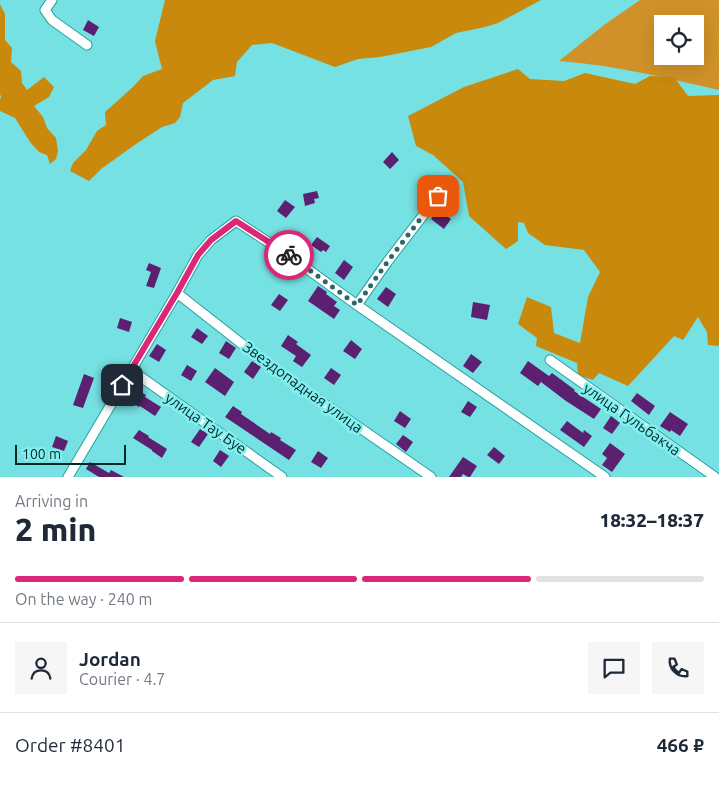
<!DOCTYPE html>
<meta charset="utf-8">
<style>
body{margin:0;font-family:Ubuntu,sans-serif;background:#f6f6f7;color:#1f2937;height:100vh;display:flex;flex-direction:column;font-size:19px;white-space:nowrap}
*{box-sizing:border-box;margin:0}
p{font-size:16px;color:#747a83}
.icon{flex:none;width:28px;height:28px;fill:none;stroke:currentColor;stroke-width:2;stroke-linecap:round;stroke-linejoin:round}
.map{position:relative;height:477px;overflow:hidden}
.panel{display:flex;flex-direction:column;background:#fff;flex:1}
.panel>*{flex:none}
.tools{position:absolute;left:654px;top:15px;display:grid;gap:10px}
.tools a{display:grid;place-items:center;width:50px;height:50px;border-radius:0px;background:#fff;box-shadow:0 5px 20px #0002;font-size:25px}
.scale{position:absolute;left:15px;bottom:12px;width:111px;box-sizing:border-box;padding-left:5px;border:2px solid #032828;border-top:0;font-size:14px;line-height:18px;white-space:nowrap;color:#032828;-webkit-text-stroke:4px #83efef;paint-order:stroke}
.pin{position:absolute;display:grid;place-items:center;width:42px;height:42px;color:#fff;margin:-21px;border-radius:10px;box-shadow:0 2px 8px #0006}
.courier{position:absolute;display:grid;place-items:center;width:50px;height:50px;margin:-25px;border:4px solid #db2777;border-radius:50%;background:#fff;color:#222;box-shadow:0 1px 6px #0007}
.head em{font-style:normal;font-weight:800}
.head div{display:flex;flex-direction:column-reverse}
.head{display:flex;align-items:center;justify-content:space-between;height:85px;padding:0 15px}
h1{font-size:32px;font-weight:800;line-height:38px}
.bar{display:grid;grid-template-columns:repeat(4,1fr);gap:8px 5px;align-content:center;height:60px;padding:0 15px}
.bar i{height:6px;border-radius:4px;background:#e0e1e3}
.bar .active{background:#db2777}
.bar p{grid-column:span 4}
.line{display:flex;align-items:center;gap:12px;padding:0 15px;border-top:1px solid #e0e1e3}
.line div{flex:1}
.round{display:grid;place-items:center;flex:none;width:52px;height:52px;border-radius:0px;background:#f6f6f7}
.map>svg:first-child{display:block}
.green{fill:#d09228;fill-rule:evenodd}
.forest{fill:#c8890c}
.building{fill:#5c2071}
.lines{fill:none;stroke-linecap:round;stroke-linejoin:round}
.street-casing{stroke:#29a0a1;stroke-width:11}
.street{stroke:#fff;stroke-width:9}
.done{stroke:#2b6969;stroke-width:5;stroke-dasharray:0 9}
.route{stroke:#db2777;stroke-width:6}
.labels{text-anchor:middle;dominant-baseline:central;stroke-width:5;stroke-linejoin:round;paint-order:stroke}
.street-label{font-size:15px;fill:#032828;stroke:#83efef}
</style>
<div class="map">
<svg width="719" height="477" viewBox="0 0 719 477">
<rect width="100%" height="100%" fill="#75e1e2"/>
<!-- green -->
<path class="green" d="M640 0H719V90C666 78 614 65 559 61L604 25ZM662 24H695V56H662Z"/>
<!-- forest -->
<g class="forest">
<polygon points="165,0 541,0 498,23 485,27 456,33 431,47 380,57 358,59 335,67 272,43 252,45 237,62 235,76 213,80 183,103 180,117 175,123 162,127 136,144 101,169 89,181 70,171 73,163 86,150 97,131 106,125 105,112 133,87 143,76 162,69 155,41"/>
<polygon points="0,4 5,14 5,40 12,48 11,62 21,71 22,83 27,90 44,77 54,87 49,97 34,106 43,117 47,128 56,138 58,151 56,159 50,164 47,155 39,152 30,142 15,118 0,111 0,100 1,97 0,94"/>
<polygon points="518,69 530,79 564,81 585,73 635,84 650,76 674,77 688,96 719,95 719,346 708,345 707,332 698,317 683,340 674,336 628,386 599,373 593,380 578,375 577,363 536,346 537,338 518,324 527,297 551,307 554,333 580,343 588,297 600,272 584,250 545,245 528,233 524,223 518,222 518,241 506,249 469,216 463,182 433,155 416,146 408,116 464,87"/>
</g>
<!-- building -->
<g class="building">
<polygon points="88,20 99,27 94,36 83,30"/>
<polygon points="392,152 399,160 390,169 383,162"/>
<polygon points="317,191 319,198 314,199 315,203 305,206 303,194"/>
<polygon points="285,200 295,207 286,218 277,211"/>
<polygon points="438,209 451,219 444,229 431,219"/>
<polygon points="317,237 330,246 326,252 323,250 321,252 311,245"/>
<polygon points="344,260 353,267 344,280 335,273"/>
<polygon points="149,263 161,268 154,288 146,286 151,272 146,270"/>
<polygon points="318,286 327,292 326,294 337,302 334,306 340,310 334,319 308,301"/>
<polygon points="386,287 396,294 388,307 377,299"/>
<polygon points="279,294 288,300 280,311 271,305"/>
<polygon points="473,302 490,305 487,320 471,317"/>
<polygon points="120,318 132,322 129,332 117,328"/>
<polygon points="197,328 208,336 202,344 191,337"/>
<polygon points="288,335 298,342 296,344 311,355 302,367 293,361 296,356 281,346"/>
<polygon points="351,340 362,349 355,359 343,351"/>
<polygon points="226,341 236,348 229,359 219,353"/>
<polygon points="157,344 166,350 159,362 149,356"/>
<polygon points="471,354 482,362 473,373 463,366"/>
<polygon points="252,361 261,367 253,379 244,372"/>
<polygon points="528,361 549,376 552,373 575,390 574,391 601,409 594,419 566,401 541,382 538,386 520,373"/>
<polygon points="187,365 197,371 191,381 181,375"/>
<polygon points="215,368 234,382 225,396 205,382"/>
<polygon points="331,368 341,375 334,385 324,378"/>
<polygon points="84,374 94,378 83,408 73,405"/>
<polygon points="130,385 146,395 145,397 161,407 155,416 140,406 139,407 122,397"/>
<polygon points="637,393 655,406 649,415 631,401"/>
<polygon points="468,401 477,407 470,417 461,412"/>
<polygon points="233,406 242,412 241,414 270,434 271,432 281,438 280,440 296,450 289,460 225,417"/>
<polygon points="400,411 411,419 405,428 394,421"/>
<polygon points="670,412 688,424 680,436 671,430 670,432 660,426"/>
<polygon points="611,416 620,423 612,434 603,428"/>
<polygon points="567,421 583,433 584,430 592,436 584,447 560,430"/>
<polygon points="200,429 208,434 199,447 191,442"/>
<polygon points="139,430 149,436 148,437 167,449 162,458 152,451 152,450 133,438"/>
<polygon points="403,435 413,442 406,452 396,444"/>
<polygon points="56,436 68,441 64,451 52,447"/>
<polygon points="610,443 625,454 612,472 602,465 607,458 602,454"/>
<polygon points="494,447 505,456 499,464 487,455"/>
<polygon points="220,450 229,456 221,467 213,461"/>
<polygon points="318,451 328,458 321,468 311,462"/>
<polygon points="463,457 477,466 470,477 468,477 463,474 461,477 449,477"/>
<polygon points="90,462 109,473 111,470 124,477 99,477 86,469"/>
</g>
<g class="lines">
<defs>
<g id="street">
<polyline points="52,0 45,10 52,20 87,45"/>
<polyline points="177,293 270,366 431,477"/>
<polyline points="357,305 388,261 438,196"/>
<polyline points="550,360 715,477"/>
<polyline points="131,370 282,477"/>
<polyline points="68,477 177,293 198,255 211,240 236,221 291,257 357,305 605,477"/>
</g>
</defs>
<!-- street casing -->
<use href="#street" class="street-casing"/>
<!-- street -->
<use href="#street" class="street"/>
</g>
<g class="lines">
<!-- done -->
<polyline class="done" points="289,255 357,305 388,261 438,196"/>
<!-- route -->
<polyline class="route" points="122,385 177,293 198,255 211,240 236,221 289,255"/>
</g>
<g class="labels">
<!-- street labels -->
<g class="street-label">
<text transform="translate(303 387) rotate(36)">Звездопадная улица</text>
<text transform="translate(632 419) rotate(35)">улица Гульбакча</text>
<text transform="translate(206 423) rotate(35)">улица Тау Буе</text>
</g>
</g>
</svg>
<div class="tools">
<a><svg class="icon" aria-label="locate" viewBox="0 0 24 24"><circle cx="12" cy="12" r="6"/><path d="M12 2v4M12 18v4M2 12h4M18 12h4"/></svg></a>
</div>
<div class="scale">100 m</div>
<div class="pin" style="left:438px;top:196px;background:#ea580c"><svg class="icon" aria-label="bag" viewBox="0 0 24 24"><path d="M5 8h14l-1 12H6zM9 8a3 3 0 0 1 6 0"/></svg></div>
<div class="pin" style="left:122px;top:385px;background:#1f2937"><svg class="icon" aria-label="home" viewBox="0 0 24 24"><path d="M3 11l9-7 9 7M6 9v11h12V9"/></svg></div>
<div class="courier" style="left:289px;top:255px"><svg class="icon" aria-label="bike" viewBox="0 0 24 24"><circle cx="6" cy="16" r="4"/><circle cx="18" cy="16" r="4"/><path d="M6 16l4-8h5l3 8M10 8l3 8H6M13 5h3"/></svg></div>
</div>
<section class="panel">
<div class="head"><div><h1>2 min</h1><p>Arriving in</p></div><em>18:32–18:37</em></div>
<div class="bar"><i class="active"></i><i class="active"></i><i class="active"></i><i></i><p>On the way · 240 m</p></div>
<div class="line" style="height:90px"><a class="round"><svg class="icon" aria-label="person" viewBox="0 0 24 24"><circle cx="12" cy="8" r="4"/><path d="M4 21q1-7 8-7t8 7"/></svg></a><div><b>Jordan</b><p>Courier · 4.7</p></div><a class="round"><svg class="icon" aria-label="chat" viewBox="0 0 24 24"><path d="M4 5h16v11H9l-5 4z"/></svg></a><a class="round"><svg class="icon" aria-label="phone" viewBox="0 0 24 24"><path d="M5 4h4l2 5-3 2q2 4 5 5l2-3 5 2v4C11 20 4 13 5 4z"/></svg></a></div>
<div class="line" style="height:65px"><div>Order #8401</div><b>466 ₽</b></div>
</section>
